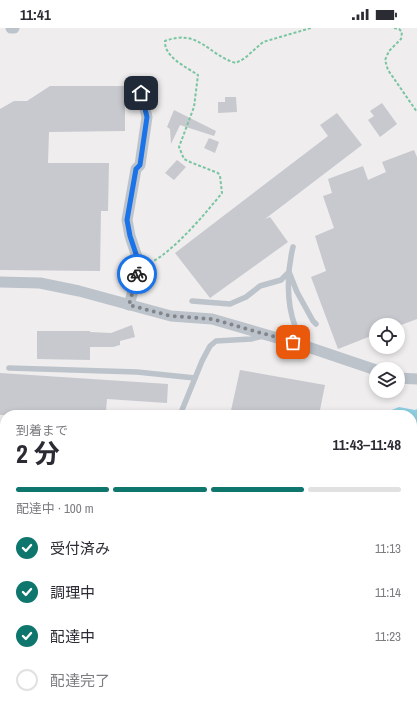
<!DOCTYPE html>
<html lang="ja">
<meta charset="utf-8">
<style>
body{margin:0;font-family:"Archivo Narrow","Noto Sans JP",sans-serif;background:#f7f7f7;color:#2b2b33;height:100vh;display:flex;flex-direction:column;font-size:15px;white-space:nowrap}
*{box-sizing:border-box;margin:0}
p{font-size:13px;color:#7c7c81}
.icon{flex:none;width:22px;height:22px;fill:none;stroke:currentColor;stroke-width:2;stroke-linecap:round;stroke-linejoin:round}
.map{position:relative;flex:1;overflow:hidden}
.details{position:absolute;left:0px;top:382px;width:417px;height:300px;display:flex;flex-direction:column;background:#fff;border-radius:16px 16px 0 0;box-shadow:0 2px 6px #0003}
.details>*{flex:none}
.tools{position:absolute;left:369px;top:290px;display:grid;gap:8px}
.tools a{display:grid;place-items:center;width:36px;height:36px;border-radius:50%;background:#fff;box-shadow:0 2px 6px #0003;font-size:20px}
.pin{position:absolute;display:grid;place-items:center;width:34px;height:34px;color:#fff;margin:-17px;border-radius:8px;box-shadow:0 2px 6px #0006}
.courier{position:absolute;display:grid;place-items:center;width:40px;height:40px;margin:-20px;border:3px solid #1a73e8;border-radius:50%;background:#fff;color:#222;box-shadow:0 1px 5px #0007}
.overview em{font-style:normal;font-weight:700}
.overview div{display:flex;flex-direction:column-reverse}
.overview{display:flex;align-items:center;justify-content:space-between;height:68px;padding:0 16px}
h1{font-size:26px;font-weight:700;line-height:30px}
.bar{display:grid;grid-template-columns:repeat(4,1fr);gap:6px 4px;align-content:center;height:48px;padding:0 16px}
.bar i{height:5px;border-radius:3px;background:#e1e1e2}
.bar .on{background:#0f766e}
.bar p{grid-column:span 4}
ol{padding:0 16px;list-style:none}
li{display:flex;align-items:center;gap:12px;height:44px}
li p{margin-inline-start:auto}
li .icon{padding:4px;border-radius:50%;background:#0f766e;color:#fff;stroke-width:4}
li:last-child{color:#7c7c81}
li i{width:22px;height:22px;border:2px solid #e1e1e2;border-radius:50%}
.status{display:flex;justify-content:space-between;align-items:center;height:28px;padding:0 20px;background:#fff;direction:ltr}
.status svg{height:11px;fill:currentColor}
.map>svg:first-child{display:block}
.green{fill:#beead1}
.water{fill:#8fcfe3}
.building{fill:#c7c9cf}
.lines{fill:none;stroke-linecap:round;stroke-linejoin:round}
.path{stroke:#79c5a2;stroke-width:2;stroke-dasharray:3 2;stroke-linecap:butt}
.lane{stroke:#bcc3cb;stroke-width:5.5}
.street{stroke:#bcc3cb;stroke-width:11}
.done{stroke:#82868c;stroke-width:4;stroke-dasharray:0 7.2}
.route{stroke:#1a73e8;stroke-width:5}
</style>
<div class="status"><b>11:41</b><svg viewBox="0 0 49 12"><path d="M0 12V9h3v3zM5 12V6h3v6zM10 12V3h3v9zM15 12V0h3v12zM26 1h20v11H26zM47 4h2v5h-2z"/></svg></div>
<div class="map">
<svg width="417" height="682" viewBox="0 0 417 682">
<rect width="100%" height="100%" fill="#efeded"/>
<!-- green -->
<polygon class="green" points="0,632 5,634 5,677 100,677 102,682 0,682"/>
<!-- water -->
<polygon class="water" points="399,379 415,382 417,381 417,429 412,430 412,387 380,387"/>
<!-- building -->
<g class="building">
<polygon points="50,58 125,58 125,103 49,104 48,135 109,135 108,183 101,183 100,243 0,242 0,81 14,73 27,73"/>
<polygon points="225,69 236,69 237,84 218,85 218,74 225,74"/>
<polygon points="382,75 397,96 380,109 368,92 374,88 370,83"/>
<polygon points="174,82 216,103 214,108 180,97 171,116 170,101 167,99"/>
<polygon points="337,85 362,117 265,191 270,189 288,214 210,270 175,225 328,108 320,97"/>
<polygon points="209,110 219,114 215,125 204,120"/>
<polygon points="414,122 417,129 417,291 401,297 376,297 376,306 338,321 311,249 326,243 315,208 334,200 323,168 332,165 328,151 363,138 368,152 386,144 382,134"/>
<polygon points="177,132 186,139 174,152 165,145"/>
<polygon points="132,297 135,309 120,313 120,317 113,319 90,319 90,332 37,331 37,303 90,303 90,304 111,305"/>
<polygon points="240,342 325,357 319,387 230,387"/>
<polygon points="0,345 168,356 167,375 107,371 106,383 95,383 95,387 0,387"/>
</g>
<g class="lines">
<!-- path -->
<g class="path">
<polyline points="394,0 399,1 402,4 401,11 389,23 385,32 388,42 417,84"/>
<path d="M150 235C174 223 205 186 222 165L220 148 218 145 190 134 184 131 179 119 194 79 198 47C186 39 164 29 165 13 199 0 209 28 236 35L245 30 263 14 311 0"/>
<polyline points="172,677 172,682"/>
</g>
<!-- lane -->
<g class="lane">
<path d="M293 219C287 243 286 274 295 298 298 304 302 311 305 318"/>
<polyline points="192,273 230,276 246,269 260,258 281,252 289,244 297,264 313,293 316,296"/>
<polyline points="9,340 137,344 195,350"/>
<polyline points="180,387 202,333 210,318 216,313 251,311 263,308"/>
<polyline points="0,464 5,464"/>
</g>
<!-- street -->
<g class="street">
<polyline points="11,0 14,0"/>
<polyline points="0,254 40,255 79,263 171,288 212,291 305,318 376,342"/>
<polyline points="129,277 140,238 130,208 127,192 136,141 140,137 147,89 141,65"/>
<polyline points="398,350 417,351"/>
<polyline points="0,508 5,508"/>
<polyline points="412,524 417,524"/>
</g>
</g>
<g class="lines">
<!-- done -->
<polyline class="done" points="137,246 129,277 171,288 212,291 293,314"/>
<!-- route -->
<polyline class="route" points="137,246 140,238 130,208 127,192 136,141 140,137 147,89 141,65"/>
</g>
</svg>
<div class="tools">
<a><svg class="icon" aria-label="locate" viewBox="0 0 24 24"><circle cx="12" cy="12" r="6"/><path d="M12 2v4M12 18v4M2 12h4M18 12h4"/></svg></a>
<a><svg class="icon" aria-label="layers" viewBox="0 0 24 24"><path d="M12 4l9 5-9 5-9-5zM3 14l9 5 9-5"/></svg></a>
</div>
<div class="pin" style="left:293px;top:314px;background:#ea580c"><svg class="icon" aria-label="bag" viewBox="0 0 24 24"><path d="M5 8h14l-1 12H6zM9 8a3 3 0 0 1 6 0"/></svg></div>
<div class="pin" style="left:141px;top:65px;background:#1f2937"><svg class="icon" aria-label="home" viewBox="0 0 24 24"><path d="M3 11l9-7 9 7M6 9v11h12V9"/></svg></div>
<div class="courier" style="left:137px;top:246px"><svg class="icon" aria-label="bike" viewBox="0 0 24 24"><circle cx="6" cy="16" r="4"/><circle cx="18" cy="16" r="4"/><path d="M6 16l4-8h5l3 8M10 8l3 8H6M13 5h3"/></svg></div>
<section class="details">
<div class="overview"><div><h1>2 分</h1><p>到着まで</p></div><em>11:43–11:48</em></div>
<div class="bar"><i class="on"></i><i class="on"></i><i class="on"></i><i></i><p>配達中 · 100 m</p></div>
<ol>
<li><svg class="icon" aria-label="check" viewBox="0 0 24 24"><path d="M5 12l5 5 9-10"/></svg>受付済み<p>11:13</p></li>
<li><svg class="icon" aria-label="check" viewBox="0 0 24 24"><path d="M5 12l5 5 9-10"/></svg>調理中<p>11:14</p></li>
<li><svg class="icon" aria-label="check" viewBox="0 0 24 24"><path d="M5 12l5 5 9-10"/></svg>配達中<p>11:23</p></li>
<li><i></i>配達完了</li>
</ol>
</section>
</div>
